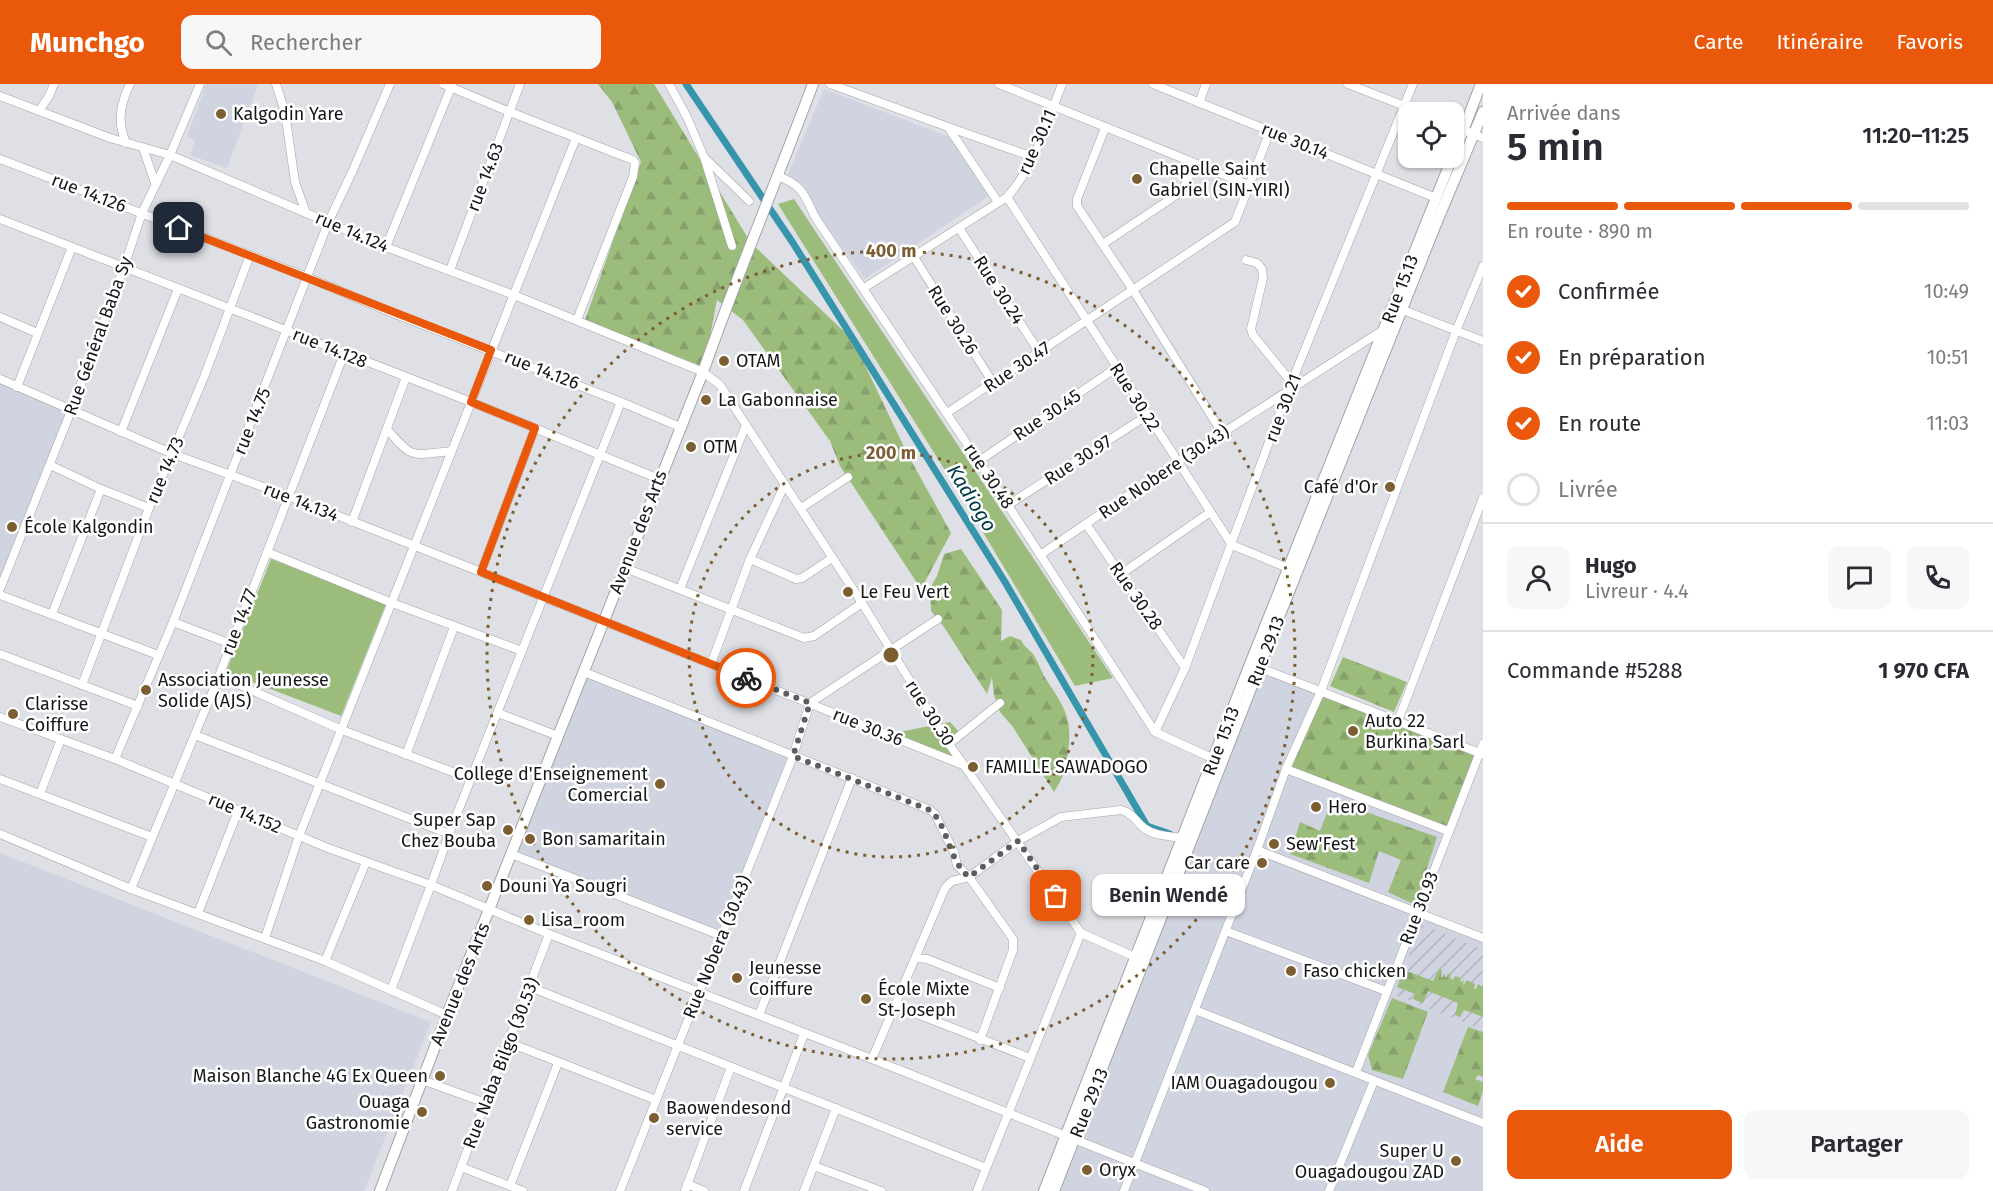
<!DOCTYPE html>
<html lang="fr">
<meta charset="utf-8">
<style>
body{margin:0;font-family:"Fira Sans",sans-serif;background:#f7f7f7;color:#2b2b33;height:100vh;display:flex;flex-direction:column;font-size:22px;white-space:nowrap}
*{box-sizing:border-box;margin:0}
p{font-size:20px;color:#7c7c81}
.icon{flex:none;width:33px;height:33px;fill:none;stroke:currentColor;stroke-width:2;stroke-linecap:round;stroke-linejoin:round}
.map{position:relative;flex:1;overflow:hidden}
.side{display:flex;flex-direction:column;background:#fff;width:510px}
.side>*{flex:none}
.buttons{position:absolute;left:1398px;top:18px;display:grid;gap:12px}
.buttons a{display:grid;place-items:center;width:66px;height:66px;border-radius:12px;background:#fff;box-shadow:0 2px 4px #0004;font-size:30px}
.pin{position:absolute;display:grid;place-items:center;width:51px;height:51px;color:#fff;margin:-26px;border-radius:12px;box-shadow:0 3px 9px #0006}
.courier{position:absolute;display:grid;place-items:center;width:60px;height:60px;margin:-30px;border:4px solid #ea580c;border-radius:50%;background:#fff;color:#222;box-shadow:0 2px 8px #0007}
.bubble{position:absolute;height:42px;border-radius:12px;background:#fff;box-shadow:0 2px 4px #0004;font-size:20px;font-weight:600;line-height:42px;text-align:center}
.head em{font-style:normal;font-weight:600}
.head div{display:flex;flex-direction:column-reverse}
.head{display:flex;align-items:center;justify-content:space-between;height:102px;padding:0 24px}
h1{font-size:39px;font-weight:600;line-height:45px}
.bar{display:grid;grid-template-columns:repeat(4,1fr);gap:9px 6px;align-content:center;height:72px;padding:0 24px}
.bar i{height:8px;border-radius:4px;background:#e1e1e2}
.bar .selected{background:#ea580c}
.bar p{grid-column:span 4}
.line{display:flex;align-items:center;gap:15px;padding:0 24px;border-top:2px solid #e1e1e2}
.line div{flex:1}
.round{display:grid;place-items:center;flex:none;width:63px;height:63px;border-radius:12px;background:#f7f7f7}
ol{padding:0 24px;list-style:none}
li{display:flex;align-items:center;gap:18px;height:66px}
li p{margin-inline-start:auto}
li .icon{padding:6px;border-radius:50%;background:#ea580c;color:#fff;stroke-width:4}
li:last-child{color:#7c7c81}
li i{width:33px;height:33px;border:3px solid #e1e1e2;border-radius:50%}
.action{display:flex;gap:12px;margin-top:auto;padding:12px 24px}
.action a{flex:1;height:69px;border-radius:12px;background:#ea580c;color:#fff;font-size:24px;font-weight:600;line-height:69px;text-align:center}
.action a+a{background:#f7f7f7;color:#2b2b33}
header{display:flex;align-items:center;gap:36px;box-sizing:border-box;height:84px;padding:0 30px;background:#ea580c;color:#fff}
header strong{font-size:28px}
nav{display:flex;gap:33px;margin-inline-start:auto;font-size:21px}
.search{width:420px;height:54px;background:#f7f7f7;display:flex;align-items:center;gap:15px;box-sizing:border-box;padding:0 21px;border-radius:12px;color:#7c7c81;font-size:22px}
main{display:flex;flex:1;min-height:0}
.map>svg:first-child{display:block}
.built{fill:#d0d3e0}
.industrial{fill:url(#industrial-furrows)}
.green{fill:#9cbc7c}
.forest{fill:url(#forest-firs)}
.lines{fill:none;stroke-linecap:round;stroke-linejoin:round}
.canal{stroke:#3695aa;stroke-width:7}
.street-casing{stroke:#a2a4a9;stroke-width:9}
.secondary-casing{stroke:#a2a4a9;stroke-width:12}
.street{stroke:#fff;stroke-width:8}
.secondary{stroke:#fff;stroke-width:10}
.done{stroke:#5c5d60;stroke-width:6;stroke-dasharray:0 10.8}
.route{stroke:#ea580c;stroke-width:8}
.ring{fill:none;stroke:#7c5e32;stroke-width:3;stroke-dasharray:3 6}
.poi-dot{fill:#7c5e32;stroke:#fff;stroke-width:2}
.labels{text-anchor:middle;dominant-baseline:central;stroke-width:5;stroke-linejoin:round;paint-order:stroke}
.poi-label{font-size:18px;fill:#161719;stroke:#fff;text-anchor:start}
.street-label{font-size:18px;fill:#161719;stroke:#fff}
.water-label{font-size:20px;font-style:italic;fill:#003945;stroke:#fff}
.centre{fill:#7c5e32;stroke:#fff;stroke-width:3}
.ring-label{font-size:18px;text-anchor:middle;font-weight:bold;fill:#7c5e32;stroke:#fff;stroke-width:5;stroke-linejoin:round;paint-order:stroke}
</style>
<header>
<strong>Munchgo</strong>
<div class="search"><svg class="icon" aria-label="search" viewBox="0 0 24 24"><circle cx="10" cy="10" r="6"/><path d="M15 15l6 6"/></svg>Rechercher</div>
<nav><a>Carte</a><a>Itinéraire</a><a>Favoris</a></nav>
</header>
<main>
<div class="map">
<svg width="1483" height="1107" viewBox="0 0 1483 1107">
<defs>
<pattern id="industrial-furrows" width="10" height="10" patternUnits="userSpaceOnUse" patternTransform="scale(1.5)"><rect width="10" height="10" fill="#d0d3e0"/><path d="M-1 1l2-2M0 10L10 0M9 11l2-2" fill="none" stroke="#b2b4c0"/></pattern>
<pattern id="forest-firs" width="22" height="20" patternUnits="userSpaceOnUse" patternTransform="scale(1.5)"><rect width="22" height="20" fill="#9cbc7c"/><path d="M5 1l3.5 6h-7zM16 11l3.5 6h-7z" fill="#86a16b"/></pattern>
</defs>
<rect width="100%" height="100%" fill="#dee0e5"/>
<!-- built -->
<g class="built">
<polygon points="206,0 258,0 227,84 190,71 195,56 187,53"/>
<polygon points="824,5 952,54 989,112 865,195 788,90"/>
<polygon points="0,296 69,327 0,501"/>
<polygon points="1260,584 1479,671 1418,829 1483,854 1483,1107 1054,1107"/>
<polygon points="585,585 791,672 721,850 511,770"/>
<polygon points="0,769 431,938 364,1107 0,1107"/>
</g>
<!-- industrial -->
<polygon class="industrial" points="1422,841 1483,866 1483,946 1393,910"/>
<!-- green -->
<g class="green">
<polygon points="794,115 1113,594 1075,602 968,423 778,120"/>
<polygon points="271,475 386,520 341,632 226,588"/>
<polygon points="950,638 960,649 945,659 957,677 894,649"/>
</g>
<!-- forest -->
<g class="forest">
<polygon points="598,0 654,0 751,159 853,256 906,367 951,449 921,505 840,382 830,357 743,236 717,216 704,283 585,236 641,78 612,18"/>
<path d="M961 465 1002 526 1001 557 1010 552 1021 556C1024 563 1028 564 1033 570 1038 577 1041 587 1046 595 1064 623 1073 634 1068 668 1065 687 1064 692 1054 708L1013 643 1000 628 994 611 992 593 987 610 944 543 931 527 930 504 937 492 944 470Z"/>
<polygon points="1343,573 1407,598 1394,628 1330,602"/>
<polygon points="1322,610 1479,671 1446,746 1287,685"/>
<polygon points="1332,716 1344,725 1346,721 1437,753 1415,821 1388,808 1401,776 1379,767 1369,799 1290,770 1300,738 1320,747"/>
<polygon points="1439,885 1442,886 1441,893 1443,893 1444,889 1445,894 1448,890 1451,890 1450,894 1453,896 1455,892 1461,894 1460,897 1462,898 1464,895 1463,902 1467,896 1475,900 1474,905 1476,905 1478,900 1483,903 1483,933 1464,926 1460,933 1455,931 1458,919 1428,907 1423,919 1413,915 1415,910 1397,903 1404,886 1433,897"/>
<polygon points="1392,914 1428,928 1403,995 1372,986 1368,971"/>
<polygon points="1468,943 1483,948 1483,993 1478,991 1475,995 1483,998 1483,1007 1478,1022 1443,1008"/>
</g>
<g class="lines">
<!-- canal -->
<polyline class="canal" points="686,0 793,159 1005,498 1147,742 1170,750"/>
<defs>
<g id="street">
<polyline points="276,0 285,28 295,98 306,129"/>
<polyline points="443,0 510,28 633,76 635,79 633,93 577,236"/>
<polyline points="669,0 687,33 704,73 732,162"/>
<polyline points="830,0 948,43 998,118"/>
<polyline points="999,0 1249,101"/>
<polyline points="1153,0 1436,114"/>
<polyline points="1348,0 1420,28"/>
<polyline points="0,12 110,54 170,71 386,163 514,211 703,288 720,301 746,341 862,519 949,660 1081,849"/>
<polyline points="1199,19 1206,0"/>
<polyline points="39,27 49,12 54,0"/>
<polyline points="1454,42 1483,54"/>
<polyline points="948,43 1033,73"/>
<polyline points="1105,44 1077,115 1077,122 1133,206 1222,349"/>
<path d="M126 59C117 38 120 21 130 0"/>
<polyline points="143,64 155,99"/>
<polyline points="705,74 749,117"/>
<polyline points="0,75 307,193 395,230 621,318 680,343"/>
<path d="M778 92C803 102 804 110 815 133L1008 421 1155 648 1214 675"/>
<polyline points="1007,113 1232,461 1288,484"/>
<polyline points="0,135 471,318 659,395"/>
<polyline points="959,144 1039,268"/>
<polyline points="1103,160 1178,110 1183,105 1195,80"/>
<polyline points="386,163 452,1"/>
<polyline points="914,173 993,299"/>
<polyline points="1246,176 1257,179 1262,185 1263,194 1251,245 1253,251 1292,299"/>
<polyline points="450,186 520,0"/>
<path d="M864 204 1007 113C1035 82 1047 39 1062 0"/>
<polyline points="1398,224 1483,257"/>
<polyline points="0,233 37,249"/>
<polyline points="0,295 173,370 288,412 481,488 963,681"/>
<polyline points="17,303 72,163"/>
<polyline points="947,329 1235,138 1270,47"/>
<path d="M387 345C413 376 412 371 451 367"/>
<polyline points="121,348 178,205"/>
<polyline points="979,377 1116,284"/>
<polyline points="50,381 101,405 149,424"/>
<polyline points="1008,421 1148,331"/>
<polyline points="801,424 848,393"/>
<polyline points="352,438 406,293"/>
<polyline points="1086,440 1185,584"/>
<polyline points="267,468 392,519 522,567"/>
<polyline points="1040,471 1177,378 1383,246"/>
<polyline points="750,475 796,495 802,494 832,474"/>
<polyline points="625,484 804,554 814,552 862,519"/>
<polyline points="481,488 535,344"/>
<polyline points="1121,490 1209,429"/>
<polyline points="0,505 71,327 124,183 142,129 170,71 200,0"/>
<polyline points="680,505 746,341"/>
<polyline points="0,511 158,571"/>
<polyline points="52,530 101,405"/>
<polyline points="173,538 231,560"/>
<polyline points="0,570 138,622"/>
<polyline points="711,580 750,475 785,400"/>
<polyline points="1255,582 1482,670"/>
<polyline points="584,588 930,726 935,730 954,768 957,781 969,793 1013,855 1013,866 980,956"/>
<polyline points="219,592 342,646 471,695"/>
<polyline points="82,601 149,424 204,293 250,171"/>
<polyline points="498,629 558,652"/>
<polyline points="0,633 115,675 328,764 431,801 549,850 872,975 1205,1107"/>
<polyline points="1398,637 1483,414"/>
<polyline points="1155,648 1185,584 1288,307 1413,0"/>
<polyline points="195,651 449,750"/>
<polyline points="949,660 1000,619"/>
<polyline points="406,671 454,543"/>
<polyline points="115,675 173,538 328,139 353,86 390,0"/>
<polyline points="1286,685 1448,747"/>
<polyline points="0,695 152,753"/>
<polyline points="40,710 61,655"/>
<polyline points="0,750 131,805 325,877 447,931"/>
<polyline points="1257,766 1483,854"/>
<polyline points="511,770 722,852"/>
<polyline points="131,805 219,592 344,270"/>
<polyline points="198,829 238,727"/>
<polyline points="1226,847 1386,907"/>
<polyline points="1081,849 1135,873"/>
<polyline points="265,854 299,752 576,54"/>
<polyline points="916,874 927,875 1000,904"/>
<polyline points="325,877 366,778"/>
<polyline points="530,903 986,1084"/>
<polyline points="391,906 431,801 449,750 621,318"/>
<polyline points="894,921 1030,974"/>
<polyline points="1195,926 1483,1039"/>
<polyline points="759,931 852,694"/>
<polyline points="510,959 656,1016"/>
<path d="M872 975 945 804 952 797 969 793 1018 757 1061 733 1121 726C1132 728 1136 738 1144 744 1155 752 1169 752 1182 754"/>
<polyline points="1356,988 1483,660"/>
<polyline points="422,996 486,1019"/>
<polyline points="814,1082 881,1107"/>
<polyline points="461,1083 523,1107"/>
<polyline points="687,1100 704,1107"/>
<polyline points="510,1102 558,979"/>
<polyline points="452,1107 549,850"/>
<polyline points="620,1107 793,672 810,619 938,535"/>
<polyline points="685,1107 731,983"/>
<polyline points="744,1107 804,950"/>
<polyline points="804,1107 836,1024"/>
<polyline points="977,1107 1081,849"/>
<polyline points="1124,1107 1257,766 1286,685 1321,607 1456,247 1483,182"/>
<polyline points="1329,1107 1374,997"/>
</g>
<g id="secondary">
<polyline points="1454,70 1481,0"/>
<path d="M380 1107 447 931 703 288C737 191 777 96 813 0"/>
<polyline points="1044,1107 1250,580 1452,74"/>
<polyline points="1054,1107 1279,533 1436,140 1483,28"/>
</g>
</defs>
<!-- street casing -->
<use href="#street" class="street-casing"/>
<!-- secondary casing -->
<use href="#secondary" class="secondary-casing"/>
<!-- street -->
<use href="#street" class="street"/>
<!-- secondary -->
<use href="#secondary" class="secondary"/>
</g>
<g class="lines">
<!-- done -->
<path class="done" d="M746 594 810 619 793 672 930 726C949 743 948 776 969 793L1018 757 1056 812"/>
<!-- route -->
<polyline class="route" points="179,144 491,266 471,318 535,344 481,488 746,594"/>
</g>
<!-- distance rings -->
<g class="ring">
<circle cx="891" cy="571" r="202"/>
<circle cx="891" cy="571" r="404"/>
</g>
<!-- markers -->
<g class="poi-dot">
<circle cx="221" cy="30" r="6"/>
<circle cx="1137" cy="95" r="6"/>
<circle cx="724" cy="277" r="6"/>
<circle cx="706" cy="316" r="6"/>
<circle cx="691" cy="363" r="6"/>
<circle cx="1390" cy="403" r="6"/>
<circle cx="12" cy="443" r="6"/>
<circle cx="848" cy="508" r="6"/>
<circle cx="146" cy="606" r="6"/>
<circle cx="13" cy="630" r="6"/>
<circle cx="1353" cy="647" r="6"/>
<circle cx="973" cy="683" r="6"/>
<circle cx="660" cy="700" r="6"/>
<circle cx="1316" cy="723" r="6"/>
<circle cx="508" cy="746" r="6"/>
<circle cx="530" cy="755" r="6"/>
<circle cx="1274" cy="760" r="6"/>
<circle cx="1262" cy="779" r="6"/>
<circle cx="487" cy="802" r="6"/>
<circle cx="529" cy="836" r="6"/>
<circle cx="1291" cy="887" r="6"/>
<circle cx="737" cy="894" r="6"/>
<circle cx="866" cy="915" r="6"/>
<circle cx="440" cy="992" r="6"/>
<circle cx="1330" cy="999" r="6"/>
<circle cx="422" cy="1028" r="6"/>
<circle cx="654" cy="1034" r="6"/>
<circle cx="1456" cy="1077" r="6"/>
<circle cx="1087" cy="1086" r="6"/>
</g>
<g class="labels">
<!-- poi labels -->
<g class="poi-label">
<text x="233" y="30">Kalgodin Yare</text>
<text x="1149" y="85">Chapelle Saint<tspan x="1149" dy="21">Gabriel (SIN-YIRI)</tspan></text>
<text x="736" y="277">OTAM</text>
<text x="718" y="316">La Gabonnaise</text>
<text x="703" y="363">OTM</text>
<text x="1378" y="403" text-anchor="end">Café d'Or</text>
<text x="24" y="443">École Kalgondin</text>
<text x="860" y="508">Le Feu Vert</text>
<text x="158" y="596">Association Jeunesse<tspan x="158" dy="21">Solide (AJS)</tspan></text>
<text x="25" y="620">Clarisse<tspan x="25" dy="21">Coiffure</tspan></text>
<text x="1365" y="637">Auto 22<tspan x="1365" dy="21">Burkina Sarl</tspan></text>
<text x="985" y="683">FAMILLE SAWADOGO</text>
<text x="648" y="690" text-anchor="end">College d'Enseignement<tspan x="648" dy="21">Comercial</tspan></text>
<text x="1328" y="723">Hero</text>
<text x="496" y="736" text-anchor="end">Super Sap<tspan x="496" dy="21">Chez Bouba</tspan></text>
<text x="542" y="755">Bon samaritain</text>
<text x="1286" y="760">Sew'Fest</text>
<text x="1250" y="779" text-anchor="end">Car care</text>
<text x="499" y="802">Douni Ya Sougri</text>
<text x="541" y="836">Lisa_room</text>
<text x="749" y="884">Jeunesse<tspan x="749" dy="21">Coiffure</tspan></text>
<text x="1303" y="887">Faso chicken</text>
<text x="878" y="905">École Mixte<tspan x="878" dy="21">St-Joseph</tspan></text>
<text x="428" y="992" text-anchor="end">Maison Blanche 4G Ex Queen</text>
<text x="1318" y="999" text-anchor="end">IAM Ouagadougou</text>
<text x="410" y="1018" text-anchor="end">Ouaga<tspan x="410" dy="21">Gastronomie</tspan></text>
<text x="666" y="1024">Baowendesond<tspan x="666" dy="21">service</tspan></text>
<text x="1444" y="1067" text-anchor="end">Super U<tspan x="1444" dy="21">Ouagadougou ZAD</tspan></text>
<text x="1099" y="1086">Oryx</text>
</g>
<!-- street labels -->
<g class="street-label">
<text transform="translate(1295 57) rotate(22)">rue 30.14</text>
<text transform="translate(1037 58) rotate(-66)">rue 30.11</text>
<text transform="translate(485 93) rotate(-69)">rue 14.63</text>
<text transform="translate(89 109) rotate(21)">rue 14.126</text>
<text transform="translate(352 148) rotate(23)">rue 14.124</text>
<text transform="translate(1400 205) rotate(-69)">Rue 15.13</text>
<text transform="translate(999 206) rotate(57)">Rue 30.24</text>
<text transform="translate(953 236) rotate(58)">Rue 30.26</text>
<text transform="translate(98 252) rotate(-70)">Rue Général Baba Sy</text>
<text transform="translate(330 264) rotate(22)">rue 14.128</text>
<text transform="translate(1017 283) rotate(-34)">Rue 30.47</text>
<text transform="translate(542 286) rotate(21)">rue 14.126</text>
<text transform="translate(1135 313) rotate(57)">Rue 30.22</text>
<text transform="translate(1283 324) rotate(-69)">rue 30.21</text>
<text transform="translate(1047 331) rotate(-34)">Rue 30.45</text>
<text transform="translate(252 337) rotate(-68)">rue 14.75</text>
<text transform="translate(1078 376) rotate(-33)">Rue 30.97</text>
<text transform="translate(165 386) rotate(-67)">rue 14.73</text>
<text transform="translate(1164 388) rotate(-34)">Rue Nobere (30.43)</text>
<text transform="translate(989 392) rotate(56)">rue 30.48</text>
<text transform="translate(301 418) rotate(21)">rue 14.134</text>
<text transform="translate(638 448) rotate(-69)">Avenue des Arts</text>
<text transform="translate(1136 512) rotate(55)">Rue 30.28</text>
<text transform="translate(239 538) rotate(-69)">rue 14.77</text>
<text transform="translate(1266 567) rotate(-69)">Rue 29.13</text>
<text transform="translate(930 629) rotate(57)">rue 30.30</text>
<text transform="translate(868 643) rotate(22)">rue 30.36</text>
<text transform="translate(1221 657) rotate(-69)">Rue 15.13</text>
<text transform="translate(245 729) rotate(23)">rue 14.152</text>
<text transform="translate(1419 824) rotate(-69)">Rue 30.93</text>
<text transform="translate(717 863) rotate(-68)">Rue Nobera (30.43)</text>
<text transform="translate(460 900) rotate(-68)">Avenue des Arts</text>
<text transform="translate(501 979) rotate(-69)">Rue Naba Bilgo (30.53)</text>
<text transform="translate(1089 1019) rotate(-68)">Rue 29.13</text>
</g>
<!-- water labels -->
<g class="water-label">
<text transform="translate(972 414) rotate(58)">Kadiogo</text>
</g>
</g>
<circle cx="891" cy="571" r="9" class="centre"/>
<g class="ring-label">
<text x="891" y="173">400 m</text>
<text x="891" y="375">200 m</text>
</g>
</svg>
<div class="buttons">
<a><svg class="icon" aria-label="locate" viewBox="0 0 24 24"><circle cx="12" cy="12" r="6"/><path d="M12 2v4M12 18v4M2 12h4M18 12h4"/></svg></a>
</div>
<div class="pin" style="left:1056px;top:812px;background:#ea580c"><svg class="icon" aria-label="bag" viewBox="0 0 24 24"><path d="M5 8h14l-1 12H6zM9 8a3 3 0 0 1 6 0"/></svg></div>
<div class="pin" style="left:179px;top:144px;background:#1f2937"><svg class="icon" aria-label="home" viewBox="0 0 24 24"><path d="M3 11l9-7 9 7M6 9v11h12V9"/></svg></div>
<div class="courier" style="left:746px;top:594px"><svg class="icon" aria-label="bike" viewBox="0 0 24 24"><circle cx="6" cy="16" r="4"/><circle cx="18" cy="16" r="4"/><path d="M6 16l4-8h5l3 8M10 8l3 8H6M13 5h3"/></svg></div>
<div class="bubble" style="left:1092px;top:790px;width:153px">Benin Wendé</div>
</div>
<section class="side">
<div class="head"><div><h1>5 min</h1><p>Arrivée dans</p></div><em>11:20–11:25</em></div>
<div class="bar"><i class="selected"></i><i class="selected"></i><i class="selected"></i><i></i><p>En route · 890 m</p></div>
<ol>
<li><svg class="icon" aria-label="check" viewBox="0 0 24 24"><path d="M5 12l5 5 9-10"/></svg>Confirmée<p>10:49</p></li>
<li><svg class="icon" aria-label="check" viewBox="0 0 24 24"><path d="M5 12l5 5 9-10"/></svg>En préparation<p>10:51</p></li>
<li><svg class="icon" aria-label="check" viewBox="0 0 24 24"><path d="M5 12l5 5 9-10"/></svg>En route<p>11:03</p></li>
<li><i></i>Livrée</li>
</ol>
<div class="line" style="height:108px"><a class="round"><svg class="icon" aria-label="person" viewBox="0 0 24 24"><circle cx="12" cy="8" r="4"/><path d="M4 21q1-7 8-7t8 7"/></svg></a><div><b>Hugo</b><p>Livreur · 4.4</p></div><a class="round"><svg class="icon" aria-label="chat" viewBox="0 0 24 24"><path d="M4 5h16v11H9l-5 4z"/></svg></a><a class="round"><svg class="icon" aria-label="phone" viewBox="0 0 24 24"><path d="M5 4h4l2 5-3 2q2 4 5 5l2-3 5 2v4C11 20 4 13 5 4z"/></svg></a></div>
<div class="line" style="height:78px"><div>Commande #5288</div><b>1 970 CFA</b></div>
<div class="action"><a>Aide</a><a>Partager</a></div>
</section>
</main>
